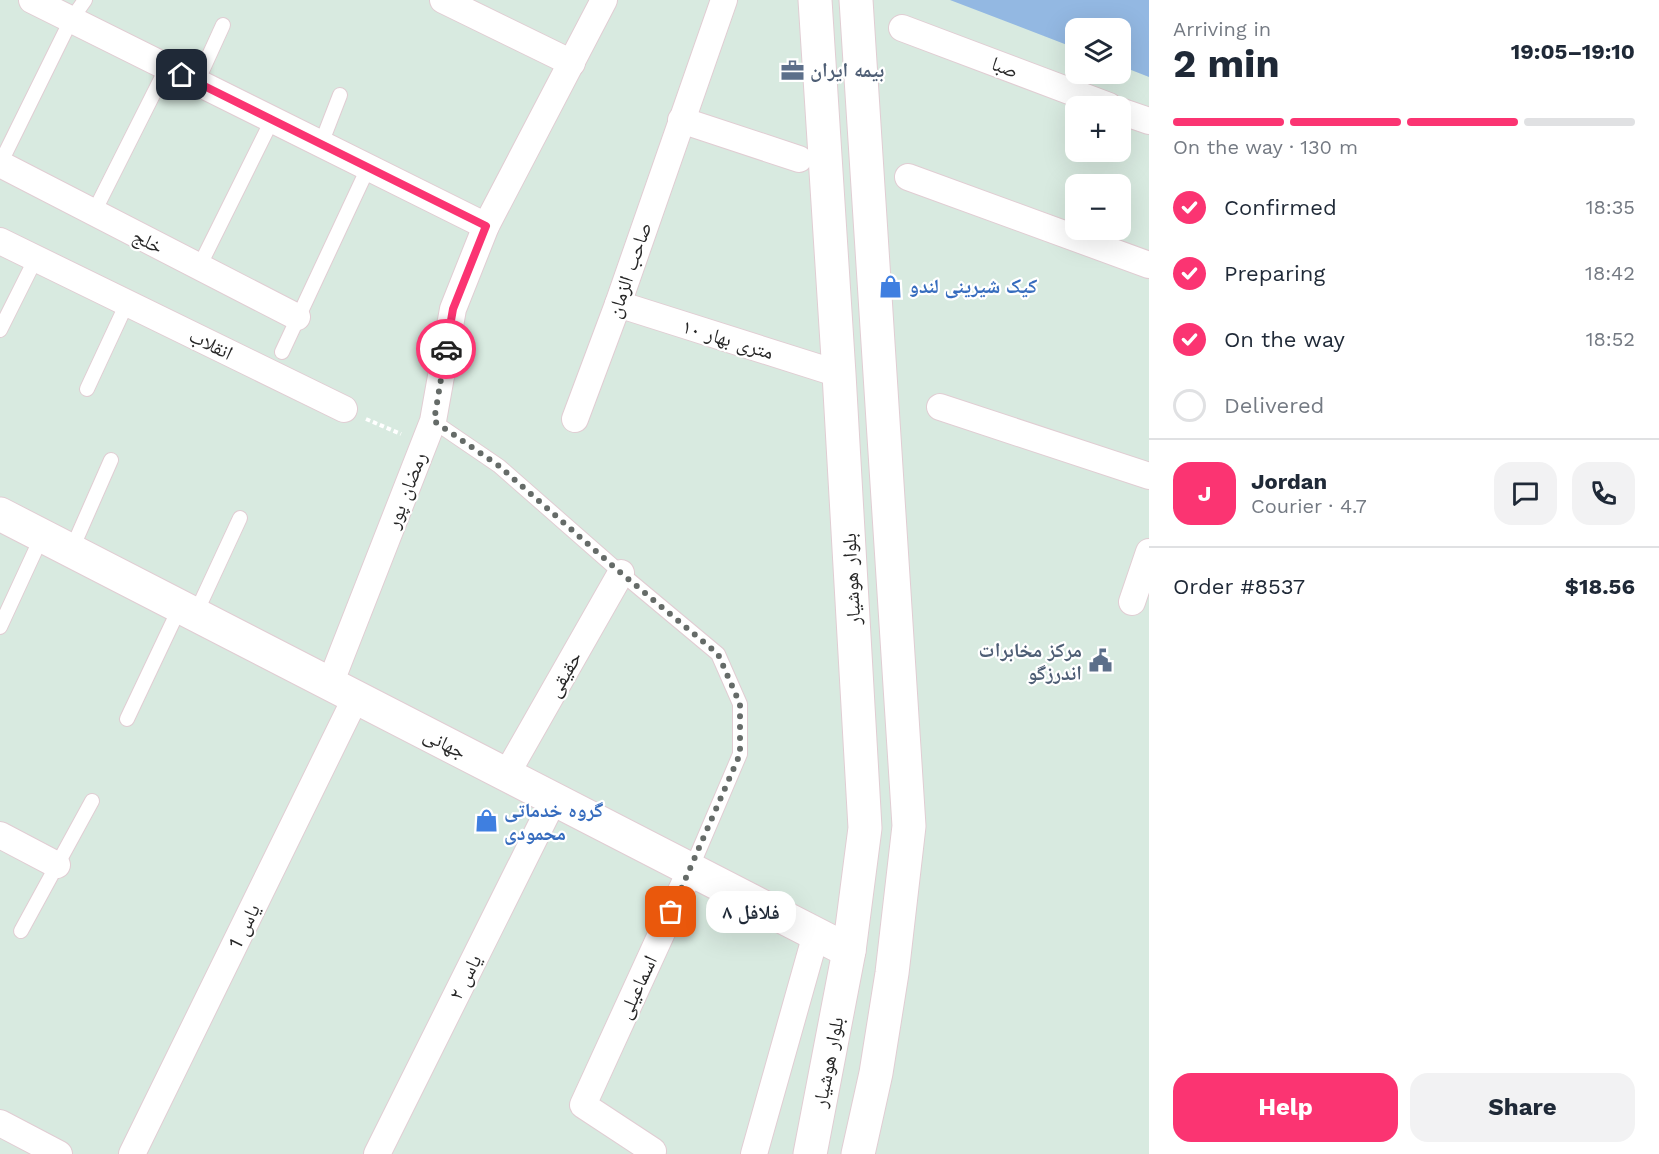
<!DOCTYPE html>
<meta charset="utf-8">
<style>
body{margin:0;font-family:"Work Sans","Noto Naskh Arabic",sans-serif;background:#f2f2f3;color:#1f2937;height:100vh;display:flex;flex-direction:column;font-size:22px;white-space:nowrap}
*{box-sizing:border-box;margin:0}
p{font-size:20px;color:#747a83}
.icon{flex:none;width:33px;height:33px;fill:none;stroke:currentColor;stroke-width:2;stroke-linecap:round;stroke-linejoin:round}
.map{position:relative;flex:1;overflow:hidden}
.sheet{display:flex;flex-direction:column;background:#fff;width:510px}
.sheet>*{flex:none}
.controls{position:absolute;left:1065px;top:18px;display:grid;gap:12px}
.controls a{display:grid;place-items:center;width:66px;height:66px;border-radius:12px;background:#fff;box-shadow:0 6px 24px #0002;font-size:30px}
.pin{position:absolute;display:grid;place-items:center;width:51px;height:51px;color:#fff;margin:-26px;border-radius:12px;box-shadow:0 3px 9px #0006}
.courier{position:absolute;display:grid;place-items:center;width:60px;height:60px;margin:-30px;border:4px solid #fb3472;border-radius:50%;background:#fff;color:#222;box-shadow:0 2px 8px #0007}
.bubble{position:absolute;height:42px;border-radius:18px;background:#fff;box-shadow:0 6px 24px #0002;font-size:20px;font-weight:700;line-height:42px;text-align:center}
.headline em{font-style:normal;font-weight:700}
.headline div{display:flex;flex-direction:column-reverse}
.headline{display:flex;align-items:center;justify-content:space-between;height:102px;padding:0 24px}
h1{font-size:39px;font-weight:700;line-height:45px}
.bar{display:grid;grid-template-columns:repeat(4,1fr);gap:9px 6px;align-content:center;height:72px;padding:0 24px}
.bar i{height:8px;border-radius:4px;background:#e0e1e3}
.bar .current{background:#fb3472}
.bar p{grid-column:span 4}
.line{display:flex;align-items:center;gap:15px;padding:0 24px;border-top:2px solid #e0e1e3}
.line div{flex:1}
.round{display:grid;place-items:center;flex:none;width:63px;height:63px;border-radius:18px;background:#f2f2f3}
ol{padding:0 24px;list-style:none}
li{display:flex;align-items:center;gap:18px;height:66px}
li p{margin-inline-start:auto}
li .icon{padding:6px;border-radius:50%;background:#fb3472;color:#fff;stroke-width:4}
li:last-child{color:#747a83}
li i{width:33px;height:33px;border:3px solid #e0e1e3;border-radius:50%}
.primary-button{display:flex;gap:12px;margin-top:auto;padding:12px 24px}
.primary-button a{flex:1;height:69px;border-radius:18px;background:#fb3472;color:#fff;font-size:24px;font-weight:700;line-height:69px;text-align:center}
.primary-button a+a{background:#f2f2f3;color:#1f2937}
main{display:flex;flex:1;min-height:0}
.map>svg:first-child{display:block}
.green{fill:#93b8e2}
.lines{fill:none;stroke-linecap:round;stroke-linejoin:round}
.lane-casing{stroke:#e1cdd3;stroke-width:16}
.street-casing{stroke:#e1cdd3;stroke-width:28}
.secondary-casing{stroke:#e1cdd3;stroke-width:35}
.path{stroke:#fff;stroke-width:4;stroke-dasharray:4.5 3;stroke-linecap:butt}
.lane{stroke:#fff;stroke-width:14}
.street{stroke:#fff;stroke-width:26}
.secondary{stroke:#fff;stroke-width:33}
.done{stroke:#656b68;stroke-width:6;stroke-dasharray:0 10.8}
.route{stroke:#fb3472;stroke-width:8}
.labels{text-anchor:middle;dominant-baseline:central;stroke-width:4.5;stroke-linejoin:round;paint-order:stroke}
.street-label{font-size:20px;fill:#272727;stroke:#fff}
.service-label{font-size:20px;font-weight:bold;fill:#4e5e75;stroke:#fff;text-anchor:start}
.shop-label{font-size:20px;font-weight:bold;fill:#366cbe;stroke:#fff;text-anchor:start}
</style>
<main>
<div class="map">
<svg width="1149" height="1154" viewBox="0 0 1149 1154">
<rect width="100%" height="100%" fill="#d8eae0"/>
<!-- green -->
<polygon class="green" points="950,0 1149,0 1149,77 1121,66 1120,28 1076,28 1075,48"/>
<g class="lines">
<defs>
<g id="lane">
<polyline points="197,82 223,25"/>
<polyline points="321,144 340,95"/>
<polyline points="0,164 71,20 85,0"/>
<polyline points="94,212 167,67"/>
<polyline points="199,267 272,120"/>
<polyline points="0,330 36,258"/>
<polyline points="282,352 368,168"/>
<polyline points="87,389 127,303"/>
<polyline points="433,421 499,466 621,573 718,654 740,704 740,754 691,869"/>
<polyline points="71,551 111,460"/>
<polyline points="195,615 240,518"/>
<polyline points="0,627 42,536"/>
<polyline points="127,719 180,607"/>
<polyline points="21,931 92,801"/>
</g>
<g id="street">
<polyline points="32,0 486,226"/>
<polyline points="443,0 572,63"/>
<polyline points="902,28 1109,106"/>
<polyline points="1120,111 1149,121"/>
<polyline points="681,120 799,159"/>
<polyline points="0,164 297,317"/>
<polyline points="908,177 1149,265"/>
<polyline points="0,241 344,409"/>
<polyline points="618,304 839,374"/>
<polyline points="940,407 1149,476"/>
<polyline points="575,419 618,304 724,0"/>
<polyline points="1132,602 1149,552"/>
<polyline points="330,684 433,421 453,309 486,226 604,0"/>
<polyline points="506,775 621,573"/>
<polyline points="0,835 57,865"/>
<polyline points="0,1123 59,1154"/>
<polyline points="132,1154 356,697"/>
<polyline points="377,1154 554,799"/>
<polyline points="652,1154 653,1151 583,1105 691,869"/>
<polyline points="754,1154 816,934"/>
</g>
<g id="secondary">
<polyline points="856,0 909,826 892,973 876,1073 858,1154"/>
<polyline points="0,514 849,951"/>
<polyline points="810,1154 849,951 865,828 839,374 815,0"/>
</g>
</defs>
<!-- lane casing -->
<use href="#lane" class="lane-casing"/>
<!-- street casing -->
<use href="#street" class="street-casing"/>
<!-- secondary casing -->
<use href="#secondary" class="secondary-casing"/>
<!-- path -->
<polyline class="path" points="366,419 401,434"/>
<!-- lane -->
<use href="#lane" class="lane"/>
<!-- street -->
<use href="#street" class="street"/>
<!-- secondary -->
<use href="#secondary" class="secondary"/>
</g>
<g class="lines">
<!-- done -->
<polyline class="done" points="446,349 434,421 499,466 621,573 718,654 740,704 740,754 671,912"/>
<!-- route -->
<polyline class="route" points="182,75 486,226 453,309 446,349"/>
</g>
<!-- icons -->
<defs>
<symbol id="office-bare" viewBox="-9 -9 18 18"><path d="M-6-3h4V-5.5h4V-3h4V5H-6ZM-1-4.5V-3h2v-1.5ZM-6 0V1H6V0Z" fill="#5c6f8a" stroke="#fff" stroke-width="2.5" paint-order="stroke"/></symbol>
<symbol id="shop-bare" viewBox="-9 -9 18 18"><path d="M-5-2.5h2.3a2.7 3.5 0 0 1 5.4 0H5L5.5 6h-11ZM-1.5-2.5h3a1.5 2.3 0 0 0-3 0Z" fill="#3f7fe0" stroke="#fff" stroke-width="2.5" paint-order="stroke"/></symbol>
<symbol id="civic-bare" viewBox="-9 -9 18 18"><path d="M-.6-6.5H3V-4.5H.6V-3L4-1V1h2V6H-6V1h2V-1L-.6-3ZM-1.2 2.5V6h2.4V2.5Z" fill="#5c6f8a" stroke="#fff" stroke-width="2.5" paint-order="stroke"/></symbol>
</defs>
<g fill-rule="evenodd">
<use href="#office-bare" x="776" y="54" width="33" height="33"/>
<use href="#shop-bare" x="874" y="270" width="33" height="33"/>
<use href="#civic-bare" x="1084" y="644" width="33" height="33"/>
<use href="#shop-bare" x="470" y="804" width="33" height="33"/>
</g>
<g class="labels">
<!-- street labels -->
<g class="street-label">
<text transform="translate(1005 67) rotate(21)">صبا</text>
<text transform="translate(148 241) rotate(27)">خلج</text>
<text transform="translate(629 270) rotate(-71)">صاحب الزمان</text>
<text transform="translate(728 339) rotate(17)">۱۰ متری بهار</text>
<text transform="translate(211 344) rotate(26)">انقلاب</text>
<text transform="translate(406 490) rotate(-69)">رمضان پور</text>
<text transform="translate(851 579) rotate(-93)">بلوار هوشیار</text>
<text transform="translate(564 674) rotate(-60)">حقیقی</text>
<text transform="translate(445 743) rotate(27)">جهانی</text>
<text transform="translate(244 926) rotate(-64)">یاس 1</text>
<text transform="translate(465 977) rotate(-63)">یاس ۲</text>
<text transform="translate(637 987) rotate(-65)">اسماعیلی</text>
<text transform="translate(828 1062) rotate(-79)">بلوار هوشیار</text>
</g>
<!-- service labels -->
<g class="service-label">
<text x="810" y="70">بیمه ایران</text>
<text x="1082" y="650" text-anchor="end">مرکز مخابرات<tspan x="1082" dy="23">اندرزگو</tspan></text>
</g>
<!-- shop labels -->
<g class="shop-label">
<text x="909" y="286">کیک شیرینی لندو</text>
<text x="504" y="810">گروه خدماتی<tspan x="504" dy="23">محمودی</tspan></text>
</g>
</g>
</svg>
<div class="controls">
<a><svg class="icon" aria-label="layers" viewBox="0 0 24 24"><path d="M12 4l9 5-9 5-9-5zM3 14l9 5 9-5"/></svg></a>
<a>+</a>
<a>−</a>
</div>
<div class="pin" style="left:671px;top:912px;background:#ea580c"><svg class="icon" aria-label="bag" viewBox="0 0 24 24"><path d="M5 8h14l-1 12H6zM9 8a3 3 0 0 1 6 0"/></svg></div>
<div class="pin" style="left:182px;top:75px;background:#1f2937"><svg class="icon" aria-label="home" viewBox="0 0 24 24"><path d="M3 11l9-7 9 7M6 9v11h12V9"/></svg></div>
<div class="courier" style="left:446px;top:349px"><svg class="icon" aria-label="car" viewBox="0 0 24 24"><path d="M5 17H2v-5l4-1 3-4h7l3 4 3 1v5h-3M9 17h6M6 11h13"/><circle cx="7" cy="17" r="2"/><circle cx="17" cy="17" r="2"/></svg></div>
<div class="bubble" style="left:706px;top:891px;width:90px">فلافل ۸</div>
</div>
<section class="sheet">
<div class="headline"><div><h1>2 min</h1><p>Arriving in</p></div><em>19:05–19:10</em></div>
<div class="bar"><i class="current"></i><i class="current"></i><i class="current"></i><i></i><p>On the way · 130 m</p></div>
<ol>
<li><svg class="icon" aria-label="check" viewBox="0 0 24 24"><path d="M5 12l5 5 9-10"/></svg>Confirmed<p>18:35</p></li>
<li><svg class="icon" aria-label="check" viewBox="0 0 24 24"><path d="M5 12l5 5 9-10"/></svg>Preparing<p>18:42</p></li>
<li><svg class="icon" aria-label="check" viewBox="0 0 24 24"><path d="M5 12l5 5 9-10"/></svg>On the way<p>18:52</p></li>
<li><i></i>Delivered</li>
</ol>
<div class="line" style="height:108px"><b class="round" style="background:#fb3472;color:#fff">J</b><div><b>Jordan</b><p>Courier · 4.7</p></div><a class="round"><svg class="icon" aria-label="chat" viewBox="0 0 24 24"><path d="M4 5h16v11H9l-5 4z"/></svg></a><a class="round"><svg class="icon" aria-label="phone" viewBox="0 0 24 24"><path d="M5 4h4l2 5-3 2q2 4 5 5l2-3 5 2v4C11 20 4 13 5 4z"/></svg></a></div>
<div class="line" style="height:78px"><div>Order #8537</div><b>$18.56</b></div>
<div class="primary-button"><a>Help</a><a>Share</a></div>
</section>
</main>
